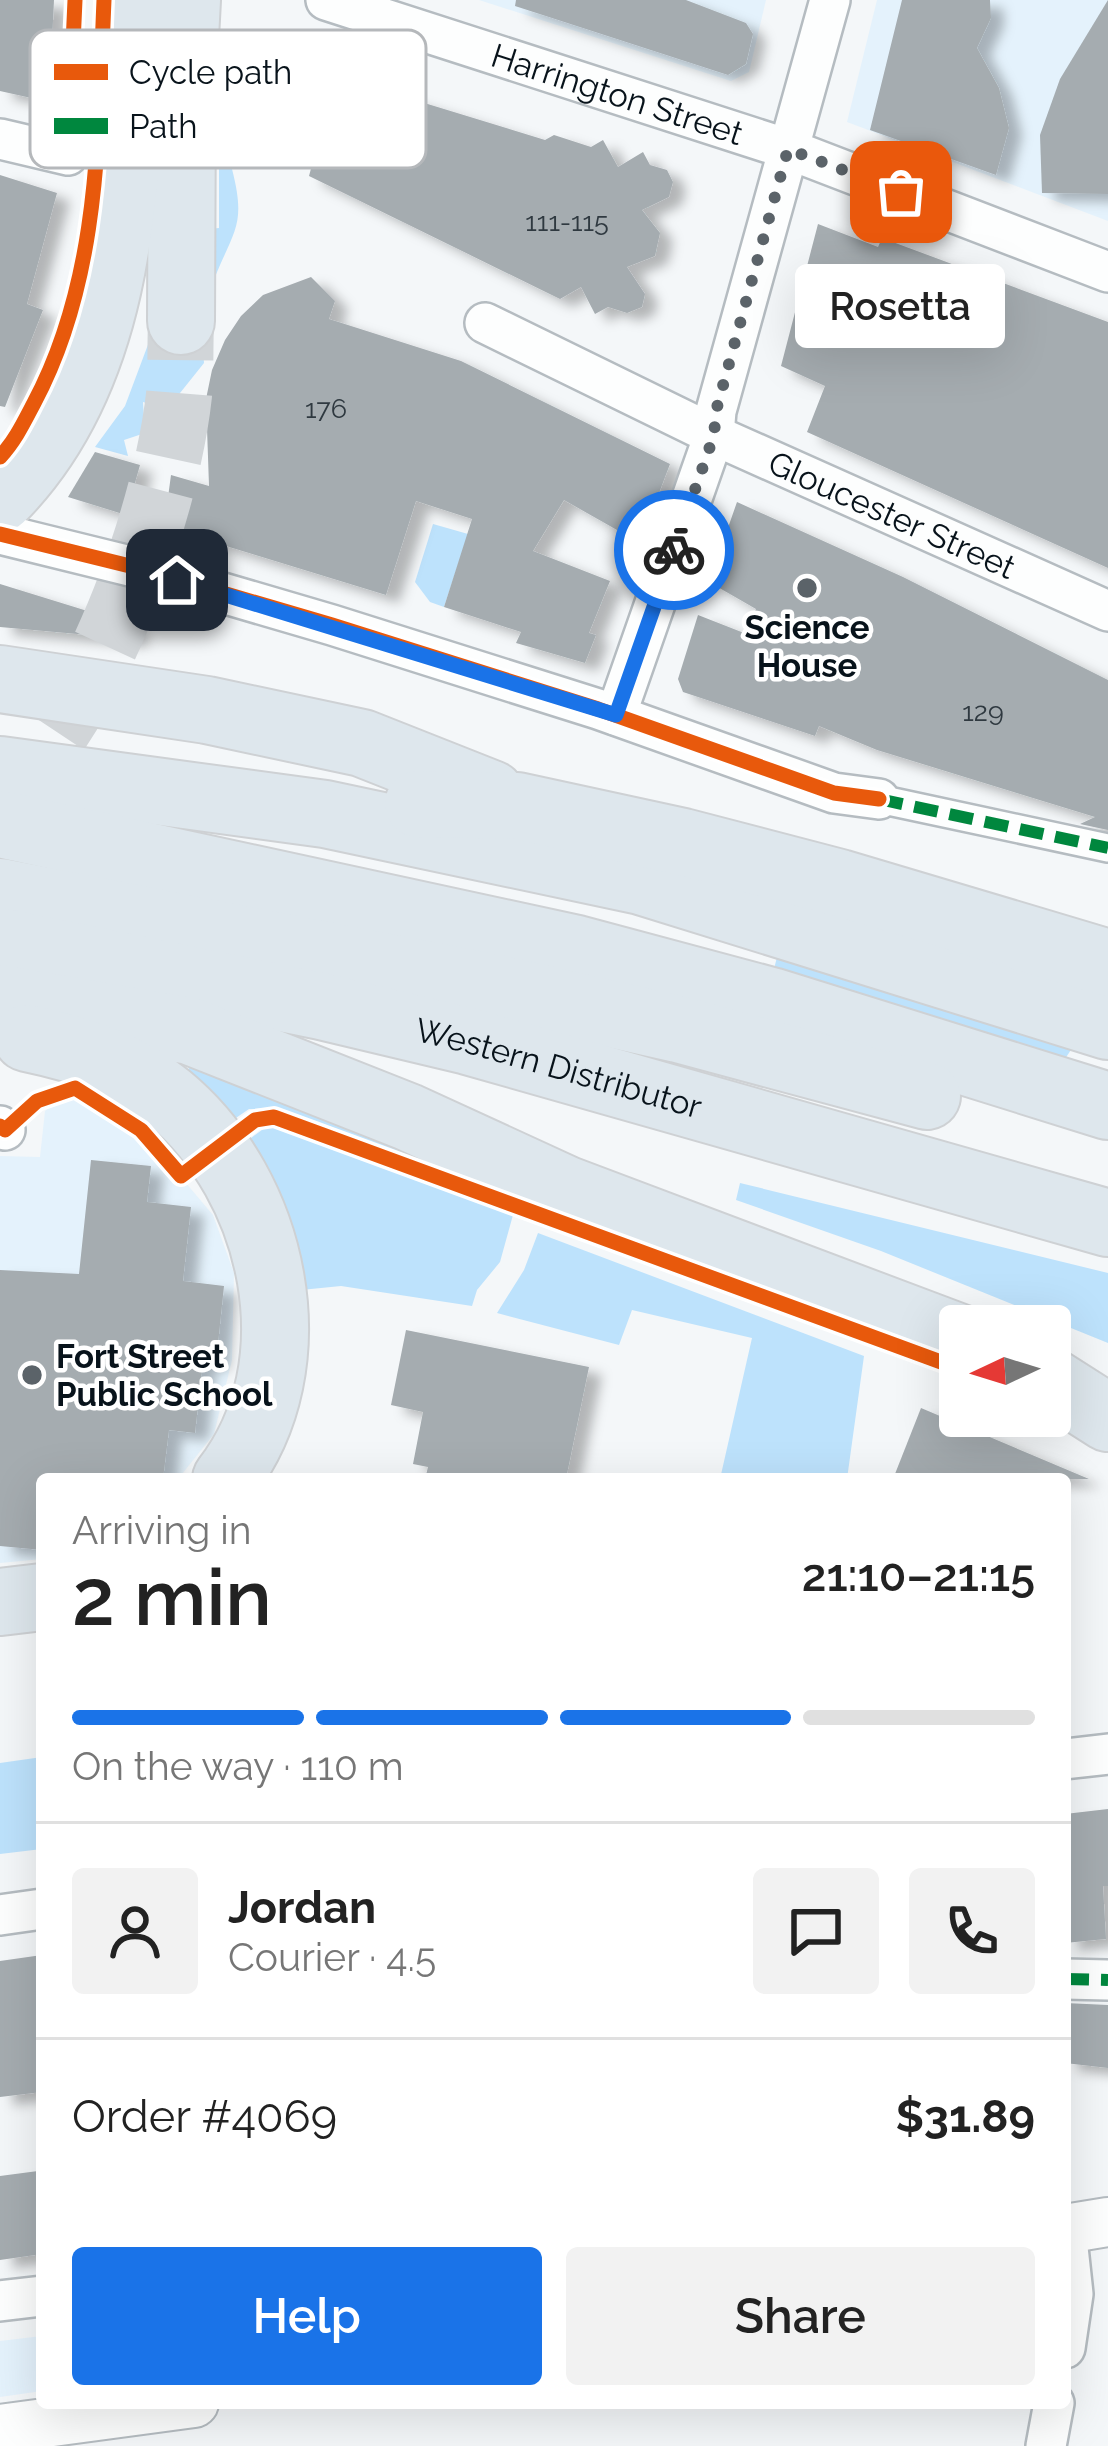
<!DOCTYPE html>
<meta charset="utf-8">
<style>
body{margin:0;font-family:Raleway,sans-serif;background:#f2f2f2;color:#222;height:100vh;display:flex;flex-direction:column;font-size:45px;white-space:nowrap}
*{box-sizing:border-box;margin:0}
p{font-size:39px;color:#767676}
.icon{flex:none;width:66px;height:66px;fill:none;stroke:currentColor;stroke-width:2;stroke-linecap:round;stroke-linejoin:round}
.map{position:relative;flex:1;overflow:hidden}
.sheet{position:absolute;left:36px;top:1473px;width:1035px;height:936px;display:flex;flex-direction:column;background:#fff;border-radius:12px;box-shadow:0 12px 48px #0002}
.sheet>*{flex:none}
.needle{width:78px;rotate:266deg}
.tools{position:absolute;left:939px;top:1305px;display:grid;gap:24px}
.tools a{display:grid;place-items:center;width:132px;height:132px;border-radius:12px;background:#fff;box-shadow:0 12px 48px #0002;font-size:60px}
.pin{position:absolute;display:grid;place-items:center;width:102px;height:102px;color:#fff;margin:-51px;border-radius:24px;box-shadow:0 6px 18px #0006}
.courier{position:absolute;display:grid;place-items:center;width:120px;height:120px;margin:-60px;border:9px solid #1a73e8;border-radius:50%;background:#fff;color:#222;box-shadow:0 3px 15px #0007}
.bubble{position:absolute;height:84px;border-radius:12px;background:#fff;box-shadow:0 12px 48px #0002;font-size:39px;font-weight:600;line-height:84px;text-align:center}
.overview em{font-style:normal;font-weight:600}
.overview div{display:flex;flex-direction:column-reverse}
.overview{display:flex;align-items:center;justify-content:space-between;height:204px;padding:0 36px}
h1{font-size:78px;font-weight:600;line-height:90px}
.bar{display:grid;grid-template-columns:repeat(4,1fr);gap:18px 12px;align-content:center;height:144px;padding:0 36px}
.bar i{height:15px;border-radius:9px;background:#e0e0e0}
.bar .on{background:#1a73e8}
.bar p{grid-column:span 4}
.line{display:flex;align-items:center;gap:30px;padding:0 36px;border-top:3px solid #e0e0e0}
.line div{flex:1}
.round{display:grid;place-items:center;flex:none;width:126px;height:126px;border-radius:12px;background:#f2f2f2}
.cta{display:flex;gap:24px;margin-top:auto;padding:24px 36px}
.cta a{flex:1;height:138px;border-radius:12px;background:#1a73e8;color:#fff;font-size:48px;font-weight:600;line-height:138px;text-align:center}
.cta a+a{background:#f2f2f2;color:#222}
.map>svg:first-child{display:block}
.built{fill:#e4f2fc}
.green{fill:#bde2fc}
.building{fill:#a5acb0;filter:url(#shadow)}
.lines{fill:none;stroke-linecap:round;stroke-linejoin:round}
.motorway-tunnel{stroke:#d1d5d8;stroke-width:66;stroke-dasharray:66 33;stroke-linecap:butt}
.pedestrian-casing{stroke:#b5bcc1;stroke-width:32}
.minor-casing{stroke:#b5bcc1;stroke-width:44}
.tertiary-casing{stroke:#b5bcc1;stroke-width:52}
.motorway-casing{stroke:#ced1d4;stroke-width:70}
.pedestrian{stroke:#fdfefe;stroke-width:27}
.minor{stroke:#fdfefe;stroke-width:39}
.tertiary{stroke:#fdfefe;stroke-width:48}
.motorway{stroke:#dee7ed;stroke-width:66}
.quiet{stroke:#00873e;stroke-width:12;stroke-dasharray:24 12;stroke-linecap:butt}
.cycleway-casing{stroke:#fff;stroke-width:22}
.cycleway{stroke:#e8590c;stroke-width:15}
.done{stroke:#5b6369;stroke-width:12;stroke-dasharray:0 21.6}
.route{stroke:#1a73e8;stroke-width:15}
.poi-dot{fill:#5b6369;stroke:#fff;stroke-width:4.5}
.labels{text-anchor:middle;dominant-baseline:central;stroke-width:9;stroke-linejoin:round;paint-order:stroke}
.number-label{font-size:27px;fill:#2f3940}
.street-label{font-size:33px;fill:#08131b;stroke:#fff}
.poi-label{font-size:33px;font-weight:bold;fill:#08131b;stroke:#fff}
.key{fill:#fff;stroke:#b5b8bb;stroke-width:3}
.key-label{font-size:33px;fill:#08131b}
</style>
<div class="map">
<svg width="1108" height="2446" viewBox="0 0 1108 2446">
<defs>
<filter id="shadow"><feDropShadow dx="13" dy="8" stdDeviation="6" flood-color="#0004"/></filter>
</defs>
<rect width="100%" height="100%" fill="#f4f7f9"/>
<!-- built -->
<g class="built">
<polygon points="479,0 766,0 749,72 731,81"/>
<polygon points="877,0 1108,0 1108,221 847,122"/>
<polygon points="75,1088 141,1130 213,1215 234,1273 232,1360 214,1434 178,1479 42,1479 42,1559 0,1563 0,1156 40,1157 45,1111"/>
<polygon points="42,2336 42,2391 0,2397 0,2341"/>
</g>
<!-- green -->
<g class="green">
<path d="M213 28 280 50 257 133 281 140 273 165 241 164 232 169C246 224 235 228 215 277L208 276 209 229 219 228V162L223 160 211 109Z"/>
<polygon points="152,334 202,336 204,363 176,398 172,411 143,402 145,433 124,440 128,456 95,447 125,406"/>
<polygon points="433,524 468,534 444,607 430,602 415,582"/>
<polygon points="777,957 1073,1047 1058,1069 771,981"/>
<polygon points="191,1060 490,1185 487,1190 275,1108 249,1109 230,1122 186,1079"/>
<polygon points="266,1127 279,1127 513,1215 500,1262 477,1290 472,1306 341,1286 301,1290 247,1141"/>
<polygon points="740,1183 1108,1273 1108,1343 881,1251 736,1200"/>
<polygon points="538,1233 864,1356 847,1479 720,1479 752,1338 632,1310 619,1345 497,1313 524,1270"/>
<polygon points="42,1757 42,1849 0,1854 0,1763"/>
</g>
<!-- building -->
<g class="building">
<polygon points="0,0 54,0 49,102 0,91"/>
<polygon points="516,0 686,0 746,23 753,34 746,64 728,75 515,6"/>
<polygon points="902,0 990,0 991,18 977,48 999,88 1009,128 996,175 870,130"/>
<polygon points="1108,0 1108,194 1042,193 1040,135 1060,79"/>
<polygon points="336,76 545,140 554,135 591,147 603,140 618,167 643,152 650,165 667,170 673,182 669,197 642,210 660,233 655,256 627,267 645,294 642,307 627,313 608,307 595,314 581,287 560,299 309,176"/>
<polygon points="0,175 57,193 27,304 43,310 5,407 0,406"/>
<polygon points="818,224 878,247 882,238 1108,322 1108,568 807,432 825,386 781,366"/>
<polygon points="311,277 335,301 329,319 461,361 670,464 640,543 564,500 533,551 610,581 589,633 596,635 585,663 516,643 521,632 444,607 472,519 416,501 386,595 164,527 171,475 209,486 206,399 212,370 225,340 241,316 263,295"/>
<polygon points="95,452 140,465 126,515 68,497"/>
<polygon points="737,502 903,577 1108,680 1108,830 1080,824 1095,817 877,750 819,726 815,736 683,692 678,679 698,615 744,633 756,609 709,582"/>
<polygon points="0,584 136,626 133,639 0,627"/>
<polygon points="91,1160 151,1166 147,1202 191,1207 183,1281 224,1286 216,1363 203,1362 195,1433 169,1430 163,1479 92,1479 50,1474 49,1479 42,1479 42,1550 0,1546 0,1270 79,1274"/>
<polygon points="406,1330 589,1367 566,1479 425,1479 428,1467 413,1464 423,1412 391,1405"/>
<polygon points="921,1408 1089,1479 893,1479"/>
<polygon points="1108,1809 1108,1886 1103,1886 1106,1939 1065,1943 1065,1814"/>
<polygon points="42,1955 42,2092 0,2097 0,1961"/>
<polygon points="1065,2003 1108,2005 1108,2068 1065,2063"/>
<polygon points="38,2171 42,2254 0,2260 0,2176"/>
</g>
<g class="lines">
<!-- motorway-tunnel -->
<path class="motorway-tunnel" d="M0 813C26 775 54 738 77 699 125 619 169 487 179 395 181 371 180 346 181 321"/>
<defs>
<polyline id="pedestrian" points="879,799 1108,848"/>
<g id="minor">
<path id="s1" d="M326 0 788 149 1108 272"/>
<polyline points="0,139 68,155"/>
<path id="s2" d="M485 323 714 435 1108 611"/>
<polyline points="0,534 134,567 332,625 598,709 834,793 879,799"/>
<polyline points="616,715 714,435 716,411 830,0"/>
<polyline points="0,1126 5,1130"/>
<polyline points="1065,1759 1108,1754"/>
<polyline points="0,1915 42,1909"/>
<polyline points="1065,1979 1108,1980"/>
<polyline points="0,2301 42,2296"/>
<polyline points="1065,2348 1073,2294 1066,2229"/>
<polyline points="1046,2446 1054,2403"/>
</g>
<g id="tertiary">
<polyline points="1065,2229 1108,2222"/>
<polyline points="0,2429 194,2403"/>
</g>
<g id="motorway">
<polyline points="181,321 182,94 187,0"/>
<path d="M0 499C129 370 126 169 135 0"/>
<polyline points="0,679 207,710 362,743 491,794"/>
<polyline points="0,770 325,814 641,881 1108,1026"/>
<polyline points="418,804 517,806 683,842 840,883 1108,963"/>
<polyline points="0,824 577,949 771,1001 1108,1106"/>
<polyline points="0,892 501,989 678,1029 927,1096"/>
<path id="s3" d="M0 941 321 1006 468 1041 1108 1223"/>
<polyline points="0,998 190,1031 408,1117 567,1190 960,1338"/>
<path d="M27 1038C79 1049 128 1064 169 1098 275 1186 315 1364 226 1479"/>
<polyline points="1050,1381 1108,1418"/>
<polyline points="0,1602 42,1597"/>
</g>
</defs>
<!-- pedestrian casing -->
<use href="#pedestrian" class="pedestrian-casing"/>
<!-- minor casing -->
<use href="#minor" class="minor-casing"/>
<!-- tertiary casing -->
<use href="#tertiary" class="tertiary-casing"/>
<!-- motorway casing -->
<use href="#motorway" class="motorway-casing"/>
<!-- pedestrian -->
<use href="#pedestrian" class="pedestrian"/>
<!-- minor -->
<use href="#minor" class="minor"/>
<!-- tertiary -->
<use href="#tertiary" class="tertiary"/>
<!-- motorway -->
<use href="#motorway" class="motorway"/>
<!-- quiet -->
<g class="quiet">
<polyline points="879,799 1108,848"/>
<polyline points="1065,1979 1108,1980"/>
</g>
<defs>
<g id="cycleway">
<polyline points="68,155 75,0"/>
<path d="M0 457C15 441 24 422 34 403 100 279 98 137 104 0"/>
<polyline points="0,534 134,567 332,625 598,709 834,793 879,799"/>
<polyline points="0,1126 5,1130 37,1101 75,1088 141,1130 181,1176 255,1120 274,1117 960,1369"/>
</g>
</defs>
<!-- cycleway casing -->
<use href="#cycleway" class="cycleway-casing"/>
<!-- cycleway -->
<use href="#cycleway" class="cycleway"/>
</g>
<g class="lines">
<!-- done -->
<polyline class="done" points="674,550 714,435 716,411 788,149 901,192"/>
<!-- route -->
<polyline class="route" points="177,580 616,715 674,550"/>
</g>
<!-- markers -->
<g class="poi-dot">
<circle cx="807" cy="588" r="12"/>
<circle cx="32" cy="1375" r="12"/>
</g>
<g class="labels">
<!-- number labels -->
<g class="number-label">
<text x="567" y="221">111-115</text>
<text x="326" y="408">176</text>
<text x="983" y="711">129</text>
</g>
<!-- street labels -->
<g class="street-label">
<text stroke="none"><textPath href="#s1" startOffset="306">Harrington Street</textPath></text>
<text stroke="none"><textPath href="#s2" startOffset="450">Gloucester Street</textPath></text>
<text stroke="none"><textPath href="#s3" startOffset="573">Western Distributor</textPath></text>
</g>
<!-- poi labels -->
<g class="poi-label">
<text x="807" y="627">Science<tspan x="807" dy="38">House</tspan></text>
<text x="56" y="1356" text-anchor="start">Fort Street<tspan x="56" dy="38">Public School</tspan></text>
</g>
</g>
<!-- legend -->
<rect x="30" y="30" width="396" height="138" rx="18" class="key"/>
<rect x="54" y="64" width="54" height="16" fill="#e8590c"/>
<rect x="54" y="118" width="54" height="16" fill="#00873e"/>
<g class="key-label">
<text x="129" y="84">Cycle path</text>
<text x="129" y="138">Path</text>
</g>
</svg>
<div class="tools">
<a><svg class="needle" viewBox="-14 -14 28 28"><path d="M0-13l5 13h-10z" fill="#e53935"/><path d="M0 13l5-13h-10z" fill="#767676"/></svg></a>
</div>
<div class="pin" style="left:901px;top:192px;background:#ea580c"><svg class="icon" aria-label="bag" viewBox="0 0 24 24"><path d="M5 8h14l-1 12H6zM9 8a3 3 0 0 1 6 0"/></svg></div>
<div class="pin" style="left:177px;top:580px;background:#1f2937"><svg class="icon" aria-label="home" viewBox="0 0 24 24"><path d="M3 11l9-7 9 7M6 9v11h12V9"/></svg></div>
<div class="courier" style="left:674px;top:550px"><svg class="icon" aria-label="bike" viewBox="0 0 24 24"><circle cx="6" cy="16" r="4"/><circle cx="18" cy="16" r="4"/><path d="M6 16l4-8h5l3 8M10 8l3 8H6M13 5h3"/></svg></div>
<div class="bubble" style="left:795px;top:264px;width:210px">Rosetta</div>
<section class="sheet">
<div class="overview"><div><h1>2 min</h1><p>Arriving in</p></div><em>21:10–21:15</em></div>
<div class="bar"><i class="on"></i><i class="on"></i><i class="on"></i><i></i><p>On the way · 110 m</p></div>
<div class="line" style="height:216px"><a class="round"><svg class="icon" aria-label="person" viewBox="0 0 24 24"><circle cx="12" cy="8" r="4"/><path d="M4 21q1-7 8-7t8 7"/></svg></a><div><b>Jordan</b><p>Courier · 4.5</p></div><a class="round"><svg class="icon" aria-label="chat" viewBox="0 0 24 24"><path d="M4 5h16v11H9l-5 4z"/></svg></a><a class="round"><svg class="icon" aria-label="phone" viewBox="0 0 24 24"><path d="M5 4h4l2 5-3 2q2 4 5 5l2-3 5 2v4C11 20 4 13 5 4z"/></svg></a></div>
<div class="line" style="height:156px"><div>Order #4069</div><b>$31.89</b></div>
<div class="cta"><a>Help</a><a>Share</a></div>
</section>
</div>
